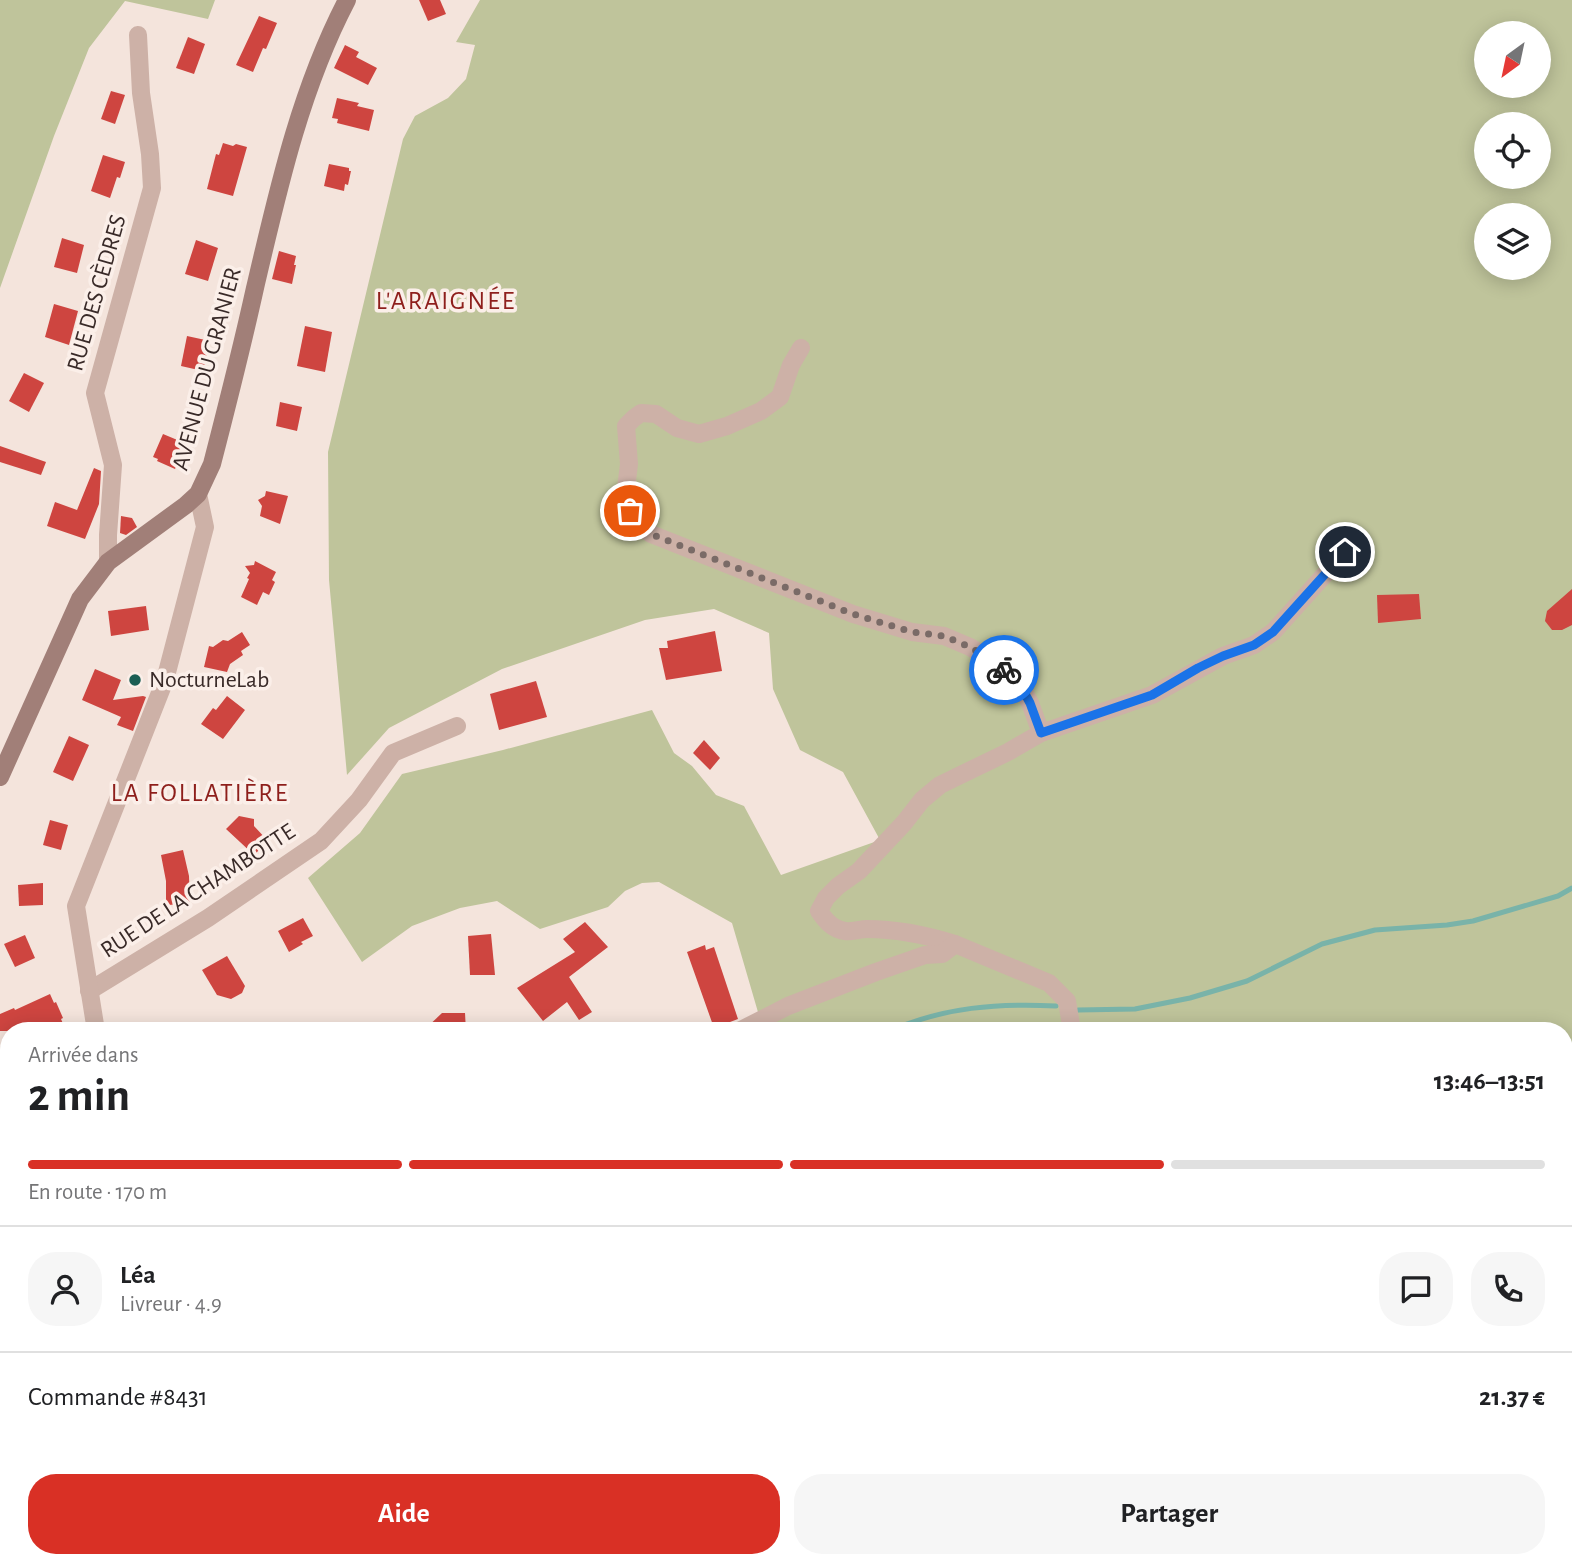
<!DOCTYPE html>
<html lang="fr">
<meta charset="utf-8">
<style>
body{margin:0;font-family:"Alegreya Sans",sans-serif;background:#f6f6f6;color:#202124;height:100vh;display:flex;flex-direction:column;font-size:26px;white-space:nowrap}
*{box-sizing:border-box;margin:0}
p{font-size:23px;color:#757577}
.icon{flex:none;width:38px;height:38px;fill:none;stroke:currentColor;stroke-width:2;stroke-linecap:round;stroke-linejoin:round}
.map{position:relative;flex:1;overflow:hidden}
.drawer{position:absolute;left:0px;top:1022px;width:1573px;height:546px;display:flex;flex-direction:column;background:#fff;border-radius:28px 28px 0 0;box-shadow:0 4px 18px #0003}
.drawer>*{flex:none}
.needle{width:46px;rotate:213deg}
.fabs{position:absolute;left:1474px;top:21px;display:grid;gap:14px}
.fabs a{display:grid;place-items:center;width:77px;height:77px;border-radius:50%;background:#fff;box-shadow:0 4px 18px #0003;font-size:35px}
.pin{position:absolute;display:grid;place-items:center;width:60px;height:60px;color:#fff;margin:-30px;border:4px solid #fff;border-radius:50%;box-shadow:0 2px 7px #0007}
.courier{position:absolute;display:grid;place-items:center;width:70px;height:70px;margin:-35px;border:5px solid #1a73e8;border-radius:50%;background:#fff;color:#222;box-shadow:0 2px 9px #0007}
.headline em{font-style:normal;font-weight:700}
.headline div{display:flex;flex-direction:column-reverse}
.headline{display:flex;align-items:center;justify-content:space-between;height:119px;padding:0 28px}
h1{font-size:46px;font-weight:700;line-height:52px}
.bar{display:grid;grid-template-columns:repeat(4,1fr);gap:10px 7px;align-content:center;height:84px;padding:0 28px}
.bar i{height:9px;border-radius:5px;background:#e0e0e0}
.bar .current{background:#d93025}
.bar p{grid-column:span 4}
.line{display:flex;align-items:center;gap:18px;padding:0 28px;border-top:2px solid #e0e0e0}
.line div{flex:1}
.round{display:grid;place-items:center;flex:none;width:74px;height:74px;border-radius:28px;background:#f6f6f6}
.button{display:flex;gap:14px;margin-top:auto;padding:14px 28px}
.button a{flex:1;height:80px;border-radius:28px;background:#d93025;color:#fff;font-size:28px;font-weight:700;line-height:80px;text-align:center}
.button a+a{background:#f6f6f6;color:#202124}
.map>svg:first-child{display:block}
.green{fill:#bfc49b;fill-rule:evenodd}
.lines{fill:none;stroke-linecap:round;stroke-linejoin:round}
.stream{stroke:#79b3a9;stroke-width:5}
.building{fill:#ce4540}
.minor{stroke:#cdb1a7;stroke-width:18}
.tertiary{stroke:#cdb1a7;stroke-width:18}
.secondary{stroke:#a17f78;stroke-width:18}
.done{stroke:#7a6b67;stroke-width:7;stroke-dasharray:0 12.6}
.route{stroke:#1a73e8;stroke-width:9}
.poi-dot{fill:#1b5e54;stroke:#fbefe9;stroke-width:2.5}
.labels{text-anchor:middle;dominant-baseline:central;stroke-width:7;stroke-linejoin:round;paint-order:stroke}
.street-label{font-size:24px;fill:#392a28;stroke:#fbefe9}
.poi-label{font-size:24px;fill:#392a28;stroke:#fbefe9;text-anchor:start}
.neighbourhood-label{font-size:26px;letter-spacing:2px;fill:#8e1f1c;stroke:#fbefe9}
</style>
<div class="map">
<svg width="1572" height="1568" viewBox="0 0 1572 1568">
<rect width="100%" height="100%" fill="#f4e4dc"/>
<!-- green -->
<g class="green">
<polygon points="0,0 215,0 208,19 125,1 89,48 54,136 0,288"/>
<path d="M480 0H1572V1362L1565 1388 1564 1031H1055L1047 1027 1032 1031H758L769 1026 760 1019 732 923 659 882 642 883 625 891 608 907 540 929 497 901 460 908 412 926 362 962 308 878 360 833 402 774 503 750 652 710 674 753 692 766 716 795 744 806 781 875 880 840 843 772 800 750 773 689 769 633 714 609 645 620 502 669 389 728 347 775 329 580 328 452 403 139 415 116 448 98 466 79 475 45 456 42ZM1486 33H1538V86H1486ZM1486 124H1538V177H1486ZM1486 215H1538V268H1486Z"/>
<polygon points="0,1148 9,1158 9,1559 513,1559 505,1568 0,1568"/>
<polygon points="739,1559 987,1559 986,1568 740,1568"/>
</g>
<g class="lines">
<!-- stream -->
<g class="stream">
<polyline points="1078,1010 1135,1009 1190,998 1247,981 1322,944 1375,930 1447,925 1473,921 1558,896 1572,888"/>
<path d="M890 1031C943 1007 999 1003 1056 1006"/>
<polyline points="468,1568 476,1559"/>
</g>
</g>
<!-- building -->
<g class="building">
<polygon points="419,0 440,0 446,14 428,21"/>
<polygon points="259,16 277,23 266,49 263,48 253,72 236,65"/>
<polygon points="188,37 205,44 194,74 176,68"/>
<polygon points="345,45 359,52 356,57 377,68 368,85 334,68"/>
<polygon points="111,91 125,95 115,124 101,119"/>
<polygon points="337,98 359,103 357,106 374,110 369,131 337,123 338,119 332,118"/>
<polygon points="223,143 233,146 236,144 247,147 233,196 207,189 216,154 219,155"/>
<polygon points="103,155 125,162 120,178 117,177 110,198 91,191"/>
<polygon points="329,164 349,168 349,171 351,171 348,185 345,184 344,191 324,186"/>
<polygon points="62,238 84,245 77,273 54,267"/>
<polygon points="196,240 218,248 208,281 185,274"/>
<polygon points="279,251 296,256 294,265 296,265 292,284 272,279"/>
<polygon points="54,304 78,311 69,345 45,337"/>
<polygon points="305,326 332,332 325,372 297,366"/>
<polygon points="187,336 210,341 203,371 181,366"/>
<polygon points="24,373 44,383 29,412 9,401"/>
<polygon points="280,402 302,407 297,431 276,426"/>
<polygon points="163,434 187,444 175,469 157,461 158,459 153,457"/>
<polygon points="0,446 46,462 41,475 0,462"/>
<polygon points="94,468 101,471 99,504 85,539 47,526 55,502 77,510"/>
<polygon points="266,491 288,496 280,524 260,516 262,506 258,500 265,496"/>
<polygon points="121,516 132,518 137,527 126,535 120,533"/>
<polygon points="255,561 276,572 272,580 275,582 269,595 263,592 257,605 241,597 249,579 247,578 250,573 245,566 254,565"/>
<polygon points="1572,589 1572,625 1562,630 1552,630 1545,621 1547,611"/>
<polygon points="1419,594 1421,619 1378,623 1377,595"/>
<polygon points="146,606 149,630 111,636 108,611"/>
<polygon points="715,631 722,671 666,680 659,648 668,648 667,641"/>
<polygon points="242,632 250,645 241,651 243,655 230,664 227,672 204,667 209,646 213,647 223,640 228,641"/>
<polygon points="95,669 121,680 113,700 143,696 146,697 133,731 117,725 121,717 82,700"/>
<polygon points="536,681 547,717 499,730 490,694"/>
<polygon points="227,696 245,710 223,739 201,724 213,708 216,710"/>
<polygon points="69,736 89,745 73,781 53,772"/>
<polygon points="704,740 720,758 710,770 693,753"/>
<polygon points="239,816 254,819 254,826 268,841 254,855 226,829"/>
<polygon points="50,820 68,825 61,850 43,845"/>
<polygon points="183,850 189,876 190,904 166,905 166,881 161,855"/>
<polygon points="43,883 43,905 19,906 18,885"/>
<polygon points="303,918 313,936 301,942 303,944 289,952 278,931"/>
<polygon points="585,922 608,947 569,977 592,1012 579,1020 567,1002 543,1021 517,988 575,952 563,939"/>
<polygon points="491,934 495,975 470,975 468,936"/>
<polygon points="25,935 35,958 15,967 4,944"/>
<polygon points="705,945 706,950 714,947 738,1019 714,1028 687,952"/>
<polygon points="227,956 245,986 242,993 231,999 217,995 202,970"/>
<polygon points="50,994 54,1003 56,1002 63,1018 61,1019 64,1026 55,1031 0,1031 0,1014 14,1008 15,1010"/>
<polygon points="442,1013 465,1013 466,1031 423,1031"/>
</g>
<g class="lines">
<!-- minor -->
<g class="minor">
<polyline points="801,348 791,365 780,397 761,411 727,426 699,434 677,428 656,414 641,413 634,418 626,426 629,464 625,497 637,524 651,534 853,614 912,632 944,636 970,647 998,664 1024,692 1030,703 1041,733"/>
<polyline points="108,562 108,535 113,465 95,393 152,188 150,154 141,93 138,35"/>
<path d="M955 944C926 935 897 929 867 929 860 929 852 932 845 931 832 929 825 920 819 911L826 898 838 886 859 871 904 823 922 800 940 785 1008 752 1041 733 1152 695 1223 656 1254 645 1273 632 1345 552"/>
<polyline points="89,991 208,918 321,841 359,800 393,753 457,726"/>
<polyline points="96,1031 76,906 165,680 205,527 198,494"/>
<polyline points="739,1031 788,1006 876,972 925,955 942,954 955,944 1049,983 1067,1001 1072,1031"/>
<polyline points="1564,1169 1572,1165"/>
<polyline points="1047,1568 1052,1559"/>
<polyline points="1245,1568 1250,1559"/>
</g>
<!-- tertiary -->
<polyline class="tertiary" points="225,1568 228,1559"/>
<!-- secondary -->
<g class="secondary">
<path d="M0 777 80 599 108 562 186 505 198 494 212 464C227 406 242 347 255 288 278 190 300 90 347 0"/>
<polyline points="0,1127 9,1138"/>
<polyline points="714,1568 719,1559"/>
</g>
</g>
<g class="lines">
<!-- done -->
<polyline class="done" points="630,511 637,524 651,534 853,614 912,632 944,636 970,647 998,664 1004,670"/>
<!-- route -->
<polyline class="route" points="1004,670 1024,692 1030,703 1041,733 1152,695 1198,668 1223,656 1254,645 1273,632 1345,552"/>
</g>
<!-- markers -->
<circle class="poi-dot" cx="135" cy="680" r="7"/>
<g class="labels">
<!-- street labels -->
<g class="street-label">
<text transform="translate(97 293) rotate(-74)">RUE DES CÈDRES</text>
<text transform="translate(207 369) rotate(-75)">AVENUE DU GRANIER</text>
<text transform="translate(198 891) rotate(-33)">RUE DE LA CHAMBOTTE</text>
</g>
<!-- poi labels -->
<g class="poi-label">
<text x="149" y="680">NocturneLab</text>
</g>
<!-- neighbourhood labels -->
<g class="neighbourhood-label">
<text x="446" y="301">L'ARAIGNÉE</text>
<text x="200" y="793">LA FOLLATIÈRE</text>
</g>
</g>
</svg>
<div class="fabs">
<a><svg class="needle" viewBox="-14 -14 28 28"><path d="M0-13l5 13h-10z" fill="#e53935"/><path d="M0 13l5-13h-10z" fill="#757577"/></svg></a>
<a><svg class="icon" aria-label="locate" viewBox="0 0 24 24"><circle cx="12" cy="12" r="6"/><path d="M12 2v4M12 18v4M2 12h4M18 12h4"/></svg></a>
<a><svg class="icon" aria-label="layers" viewBox="0 0 24 24"><path d="M12 4l9 5-9 5-9-5zM3 14l9 5 9-5"/></svg></a>
</div>
<div class="pin" style="left:630px;top:511px;background:#ea580c"><svg class="icon" aria-label="bag" viewBox="0 0 24 24"><path d="M5 8h14l-1 12H6zM9 8a3 3 0 0 1 6 0"/></svg></div>
<div class="pin" style="left:1345px;top:552px;background:#1f2937"><svg class="icon" aria-label="home" viewBox="0 0 24 24"><path d="M3 11l9-7 9 7M6 9v11h12V9"/></svg></div>
<div class="courier" style="left:1004px;top:670px"><svg class="icon" aria-label="bike" viewBox="0 0 24 24"><circle cx="6" cy="16" r="4"/><circle cx="18" cy="16" r="4"/><path d="M6 16l4-8h5l3 8M10 8l3 8H6M13 5h3"/></svg></div>
<section class="drawer">
<div class="headline"><div><h1>2 min</h1><p>Arrivée dans</p></div><em>13:46–13:51</em></div>
<div class="bar"><i class="current"></i><i class="current"></i><i class="current"></i><i></i><p>En route · 170 m</p></div>
<div class="line" style="height:126px"><a class="round"><svg class="icon" aria-label="person" viewBox="0 0 24 24"><circle cx="12" cy="8" r="4"/><path d="M4 21q1-7 8-7t8 7"/></svg></a><div><b>Léa</b><p>Livreur · 4.9</p></div><a class="round"><svg class="icon" aria-label="chat" viewBox="0 0 24 24"><path d="M4 5h16v11H9l-5 4z"/></svg></a><a class="round"><svg class="icon" aria-label="phone" viewBox="0 0 24 24"><path d="M5 4h4l2 5-3 2q2 4 5 5l2-3 5 2v4C11 20 4 13 5 4z"/></svg></a></div>
<div class="line" style="height:91px"><div>Commande #8431</div><b>21.37 €</b></div>
<div class="button"><a>Aide</a><a>Partager</a></div>
</section>
</div>
